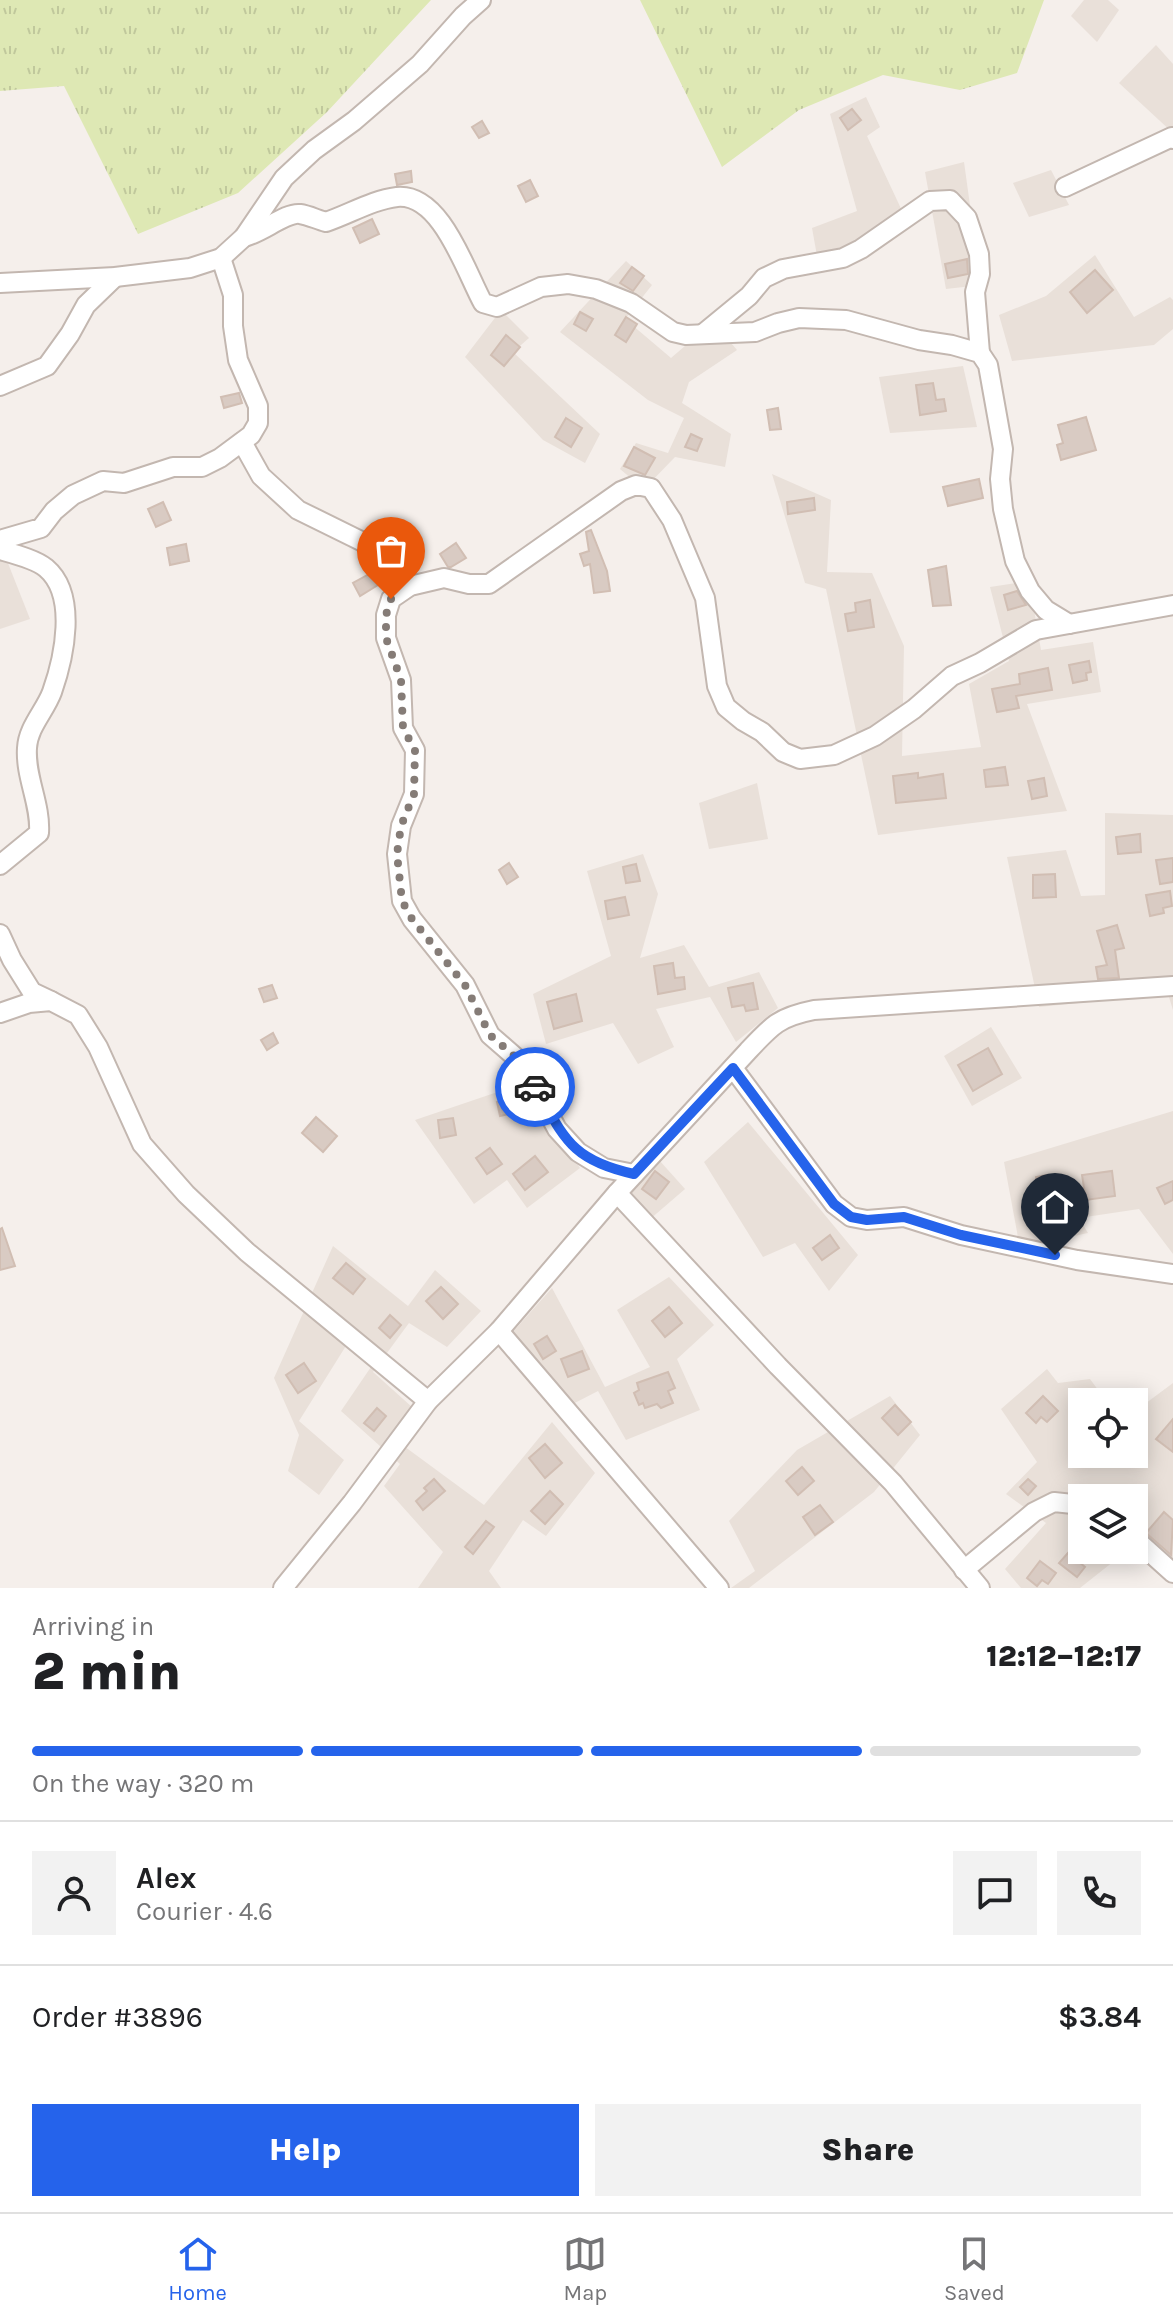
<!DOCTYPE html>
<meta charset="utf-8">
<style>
body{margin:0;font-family:Karla,sans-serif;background:#f2f2f2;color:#202124;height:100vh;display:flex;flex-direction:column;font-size:30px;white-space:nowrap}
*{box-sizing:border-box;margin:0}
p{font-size:26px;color:#757577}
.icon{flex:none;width:44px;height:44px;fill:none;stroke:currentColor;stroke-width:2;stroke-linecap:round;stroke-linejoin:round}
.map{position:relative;height:1588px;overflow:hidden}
.drawer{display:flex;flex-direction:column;background:#fff;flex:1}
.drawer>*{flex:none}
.tools{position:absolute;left:1068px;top:1388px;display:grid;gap:16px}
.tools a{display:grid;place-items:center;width:80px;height:80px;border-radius:0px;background:#fff;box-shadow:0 4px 20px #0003;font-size:40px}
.pin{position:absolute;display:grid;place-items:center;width:68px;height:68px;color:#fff;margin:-82px -34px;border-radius:50% 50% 50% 0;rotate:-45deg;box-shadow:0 0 8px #0007}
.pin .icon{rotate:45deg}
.courier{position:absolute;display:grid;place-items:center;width:80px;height:80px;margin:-40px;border:6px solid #2563eb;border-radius:50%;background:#fff;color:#222;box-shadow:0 2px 10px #0007}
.head em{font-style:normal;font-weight:800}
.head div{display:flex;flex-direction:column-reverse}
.head{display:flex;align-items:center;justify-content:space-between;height:136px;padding:0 32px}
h1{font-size:52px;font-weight:800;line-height:60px}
.bar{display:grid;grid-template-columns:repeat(4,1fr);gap:12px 8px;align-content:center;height:96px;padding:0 32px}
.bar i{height:10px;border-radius:6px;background:#e0e0e0}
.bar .selected{background:#2563eb}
.bar p{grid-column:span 4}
.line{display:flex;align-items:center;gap:20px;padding:0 32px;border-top:2px solid #e0e0e0}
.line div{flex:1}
.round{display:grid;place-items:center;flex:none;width:84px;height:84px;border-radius:0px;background:#f2f2f2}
.cta{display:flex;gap:16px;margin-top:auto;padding:16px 32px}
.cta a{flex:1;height:92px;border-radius:0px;background:#2563eb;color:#fff;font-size:32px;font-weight:800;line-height:92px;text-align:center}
.cta a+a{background:#f2f2f2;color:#202124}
.tab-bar{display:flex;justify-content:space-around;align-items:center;height:112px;border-top:2px solid #e0e0e0;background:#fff;font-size:22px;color:#757577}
.tab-bar a{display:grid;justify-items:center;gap:4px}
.tab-bar .selected{color:#2563eb}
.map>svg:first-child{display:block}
.residential{fill:#e9e0d9}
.grass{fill:url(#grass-tufts)}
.building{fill:#d9cbc3;stroke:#d1beb3;stroke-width:2}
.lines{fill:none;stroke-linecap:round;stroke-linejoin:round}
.street-casing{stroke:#c3b7b0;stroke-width:22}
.street{stroke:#fff;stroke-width:18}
.done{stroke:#857c77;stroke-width:8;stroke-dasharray:0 14.4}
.route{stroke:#2563eb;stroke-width:10}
</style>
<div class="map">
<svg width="1173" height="1588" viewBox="0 0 1173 1588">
<defs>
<pattern id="grass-tufts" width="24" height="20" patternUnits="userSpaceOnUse" patternTransform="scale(2)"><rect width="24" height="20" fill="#dee8b4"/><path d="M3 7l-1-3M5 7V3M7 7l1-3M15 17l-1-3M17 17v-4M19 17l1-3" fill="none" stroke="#c0c89c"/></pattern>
</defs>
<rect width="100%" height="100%" fill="#f5efeb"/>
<!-- residential -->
<g class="residential">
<polygon points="1084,0 1108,0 1119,10 1097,42 1071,16"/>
<polygon points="1156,45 1173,64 1173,133 1119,83"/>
<polygon points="866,97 880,127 867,136 904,215 819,267 812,228 857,211 830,114"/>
<polygon points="964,162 981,285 946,289 925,172"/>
<polygon points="1051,170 1069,205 1029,217 1013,183"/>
<polygon points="1095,255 1134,317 1170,297 1173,300 1173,329 1154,345 1012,361 999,315 1046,296"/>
<polygon points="626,261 652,285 625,319 671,358 713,322 737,350 689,382 682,403 731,434 725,467 675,457 644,489 620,469 636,443 668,453 684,418 648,400 560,332"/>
<polygon points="501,310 529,338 513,352 600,434 585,463 543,440 465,357"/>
<polygon points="963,366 977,427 890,433 879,377"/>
<polygon points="772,474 831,500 827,572 872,573 904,646 902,756 981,747 969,684 1009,661 990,587 1029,581 1041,650 1093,642 1101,692 1027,704 1067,811 878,835 826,589 805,583"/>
<polygon points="0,543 30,619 0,629"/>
<polygon points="757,783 768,839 709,849 699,803"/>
<polygon points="1105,813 1173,815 1173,1010 1168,994 1039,1007 1007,857 1066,850 1081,896 1105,895"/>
<polygon points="643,854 658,894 640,958 684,945 709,987 759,972 778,1008 736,1042 710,997 656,1009 674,1047 638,1064 613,1023 546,1044 533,994 611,956 587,871"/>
<polygon points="991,1027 1022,1078 972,1106 944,1056"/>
<polygon points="524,1083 580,1168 527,1208 507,1180 474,1204 415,1120"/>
<polygon points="1173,1111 1173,1254 1139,1209 1079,1218 1088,1233 1020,1248 1004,1162"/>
<polygon points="748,1122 858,1255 829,1291 795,1243 763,1257 704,1162"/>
<polygon points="659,1160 685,1189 649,1220 627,1190"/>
<polygon points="333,1246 408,1306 435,1270 481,1311 447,1347 409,1323 373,1372 422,1416 397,1441 484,1505 552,1422 595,1473 546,1536 523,1520 489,1571 501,1588 418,1588 443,1552 384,1486 400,1464 341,1411 373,1364 349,1341 299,1421 344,1460 319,1495 288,1471 299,1435 274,1378"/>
<polygon points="669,1277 714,1325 677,1359 700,1410 626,1440 598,1391 565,1408 512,1333 552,1288 605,1387 650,1367 617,1310"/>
<polygon points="1047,1369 1058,1383 1090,1379 1107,1402 1082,1402 1082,1454 1134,1454 1134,1412 1173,1383 1173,1584 1130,1550 1134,1550 1134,1498 1082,1498 1082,1550 1128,1550 1080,1588 1021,1588 1005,1569 1046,1523 1006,1494 1037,1462 1001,1409"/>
<polygon points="890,1396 920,1435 874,1492 749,1588 731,1588 755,1571 729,1521 797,1450"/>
</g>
<!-- grass -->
<g class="grass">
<polygon points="0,0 431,0 327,112 238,193 138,234 64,86 0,91"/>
<polygon points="640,0 1044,0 1017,73 960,90 883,75 799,110 722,167"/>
</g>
<!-- building -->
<g class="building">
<polygon points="852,109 861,120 848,130 840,118"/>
<polygon points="482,121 489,133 479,138 472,127"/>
<polygon points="411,171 412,182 397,185 395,174"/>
<polygon points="530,180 538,196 526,202 518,186"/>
<polygon points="372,219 379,234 360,243 353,228"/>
<polygon points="967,259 968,274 948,278 945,264"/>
<polygon points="632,267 644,276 633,291 620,283"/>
<polygon points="1095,270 1113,290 1087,313 1070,292"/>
<polygon points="580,312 593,319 586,331 574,324"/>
<polygon points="626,317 637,324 626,342 615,335"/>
<polygon points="506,335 520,347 504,366 491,355"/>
<polygon points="933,383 936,400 944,399 946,411 920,415 916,385"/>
<polygon points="239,393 242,403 224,408 221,397"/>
<polygon points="778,408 781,429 770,430 767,410"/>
<polygon points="1086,417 1096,450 1061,460 1057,445 1063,443 1058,425"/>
<polygon points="566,418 582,428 571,447 555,437"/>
<polygon points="691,434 702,439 697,451 685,447"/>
<polygon points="634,447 655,458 645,475 624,466"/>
<polygon points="979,479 983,498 948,506 943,487"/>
<polygon points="814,498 815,510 788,514 787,502"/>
<polygon points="163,502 171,520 156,527 148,509"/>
<polygon points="591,530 607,571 610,591 594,593 590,564 584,566 580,554 589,551 586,532"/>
<polygon points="456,543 466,558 451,567 448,567 440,554"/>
<polygon points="186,544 189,561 170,565 167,548"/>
<polygon points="946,566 951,605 933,606 928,570"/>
<polygon points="371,573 378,585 360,596 353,583"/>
<polygon points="1017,591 1026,605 1008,610 1004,595"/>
<polygon points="870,600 874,627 848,631 845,614 856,612 855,603"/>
<polygon points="1089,661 1091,672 1086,673 1087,680 1073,683 1069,665"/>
<polygon points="1048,668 1052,690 1016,696 1019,708 997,712 992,689 1020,684 1019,674"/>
<polygon points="1005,767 1008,785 986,787 984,770"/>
<polygon points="918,773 918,778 943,774 946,798 896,803 893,776"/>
<polygon points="1044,778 1047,796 1032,799 1028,781"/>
<polygon points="1140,834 1141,852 1118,854 1116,837"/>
<polygon points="1173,858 1173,882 1160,884 1156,860"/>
<polygon points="509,863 518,877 507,884 499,870"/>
<polygon points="636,864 640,881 626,883 623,867"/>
<polygon points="1055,874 1056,897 1033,898 1033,875"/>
<polygon points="1170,891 1172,906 1163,908 1164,913 1150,916 1146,895"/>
<polygon points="625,897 629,915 608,919 605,901"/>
<polygon points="1117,925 1124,948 1115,950 1119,978 1098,979 1096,967 1107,965 1097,931"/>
<polygon points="673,963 675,978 684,977 685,989 658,994 654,966"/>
<polygon points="753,983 758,1009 746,1011 744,1005 732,1007 728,988"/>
<polygon points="272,985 277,998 264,1002 259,989"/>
<polygon points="576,994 582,1021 554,1029 547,1002"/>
<polygon points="273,1033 278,1043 267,1050 261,1040"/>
<polygon points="988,1048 1002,1074 973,1091 958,1065"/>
<polygon points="520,1098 523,1111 500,1116 497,1102"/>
<polygon points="316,1117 337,1136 323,1152 302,1133"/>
<polygon points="453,1118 456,1135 440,1138 438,1120"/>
<polygon points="490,1148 502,1164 487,1174 476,1158"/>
<polygon points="535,1156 548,1172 525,1190 513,1174"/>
<polygon points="655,1171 669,1182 656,1199 642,1189"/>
<polygon points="1112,1171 1115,1196 1086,1200 1082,1175"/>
<polygon points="1047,1175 1049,1189 1037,1190 1036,1177"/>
<polygon points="1173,1181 1173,1200 1165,1204 1157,1188"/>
<polygon points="2,1228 15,1266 0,1270 0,1229"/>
<polygon points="830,1235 839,1248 822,1260 813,1248"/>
<polygon points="346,1263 365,1279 353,1294 333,1278"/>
<polygon points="441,1287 458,1304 443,1319 426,1301"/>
<polygon points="669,1307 682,1323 665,1337 652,1321"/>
<polygon points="390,1315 401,1325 390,1338 379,1328"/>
<polygon points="547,1336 556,1351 543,1359 534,1344"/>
<polygon points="582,1351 589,1369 568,1377 561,1359"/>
<polygon points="304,1363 316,1381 298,1393 286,1375"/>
<polygon points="668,1372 675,1388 668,1391 673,1403 661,1408 657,1404 645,1408 643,1403 639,1405 634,1393 639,1390 637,1383"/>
<polygon points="1043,1396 1058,1411 1047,1422 1041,1417 1036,1423 1026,1413"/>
<polygon points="895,1405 911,1422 898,1435 882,1418"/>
<polygon points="377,1408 386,1416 374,1431 364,1423"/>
<polygon points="1173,1419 1173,1452 1156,1439"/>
<polygon points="545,1444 562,1463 545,1478 529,1458"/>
<polygon points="802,1467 814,1481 798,1495 786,1481"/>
<polygon points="434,1479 445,1491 423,1510 416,1501 427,1491 424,1488"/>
<polygon points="1028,1479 1036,1486 1028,1495 1020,1487"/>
<polygon points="550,1491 563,1504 545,1524 531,1511"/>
<polygon points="820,1505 833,1522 815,1535 803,1517"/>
<polygon points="1164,1512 1173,1520 1171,1555 1146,1533"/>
<polygon points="486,1521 494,1527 473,1554 465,1547"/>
<polygon points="1068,1553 1085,1567 1077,1577 1059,1563"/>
<polygon points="1040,1561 1056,1573 1048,1584 1042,1580 1037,1586 1027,1578"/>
</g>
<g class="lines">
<defs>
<g id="street">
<polyline points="1065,187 1172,137 1173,139"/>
<path d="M244 237C262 233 286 212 300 214 308 215 318 220 326 222 350 214 372 200 397 197 441 193 465 270 483 303L497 307 541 287 568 284 596 289 631 303 673 332 686 335 755 332 778 323 799 318 846 320 919 340 952 345 980 353 988 365 1003 449 1000 479 1003 509 1015 561 1030 591 1046 610 1069 624"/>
<polyline points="0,283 115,277 190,268 221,258 244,237 284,178 314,150 354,121 420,64 463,16 481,0"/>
<polyline points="704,333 749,296 764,278 783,269 843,258 861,249 930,201 950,200 967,218 979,254 980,274 975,292 980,353"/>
<polyline points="0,386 47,366 70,334 86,305 115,277"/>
<polyline points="242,442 261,476 298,510 363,542 392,565 410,586"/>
<polyline points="0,540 41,528 54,511 73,495 103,481 124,483 173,467 202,467 220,458 251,435 258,423 258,406 238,360 233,326 233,295 221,258"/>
<path d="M0 550C14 554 35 559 46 568 78 595 64 658 52 692 45 711 28 727 27 748 25 777 41 804 39 833L0 865"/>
<polyline points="0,934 12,960 32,992 51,1001"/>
<polyline points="0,1013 29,1003 51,1001 78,1015 98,1047 142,1144 186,1194 247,1252 428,1401"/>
<polyline points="733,1068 834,1204 851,1217 867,1220 904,1217 961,1235 1077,1260 1173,1274"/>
<polyline points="634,1174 604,1168 578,1152 557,1129 521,1062 490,1035 465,985 412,919 402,901 397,854 401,826 414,794 415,750 403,728 401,680 386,638 386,615 391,599 410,586 444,578 469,584 489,584 621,491 636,485 651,488 672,520 705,598 717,686 726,707 743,721 762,732 783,752 800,759 834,755 875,736 914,709 952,676 980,663 1036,630 1173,605"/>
<polyline points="617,1193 778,1366 893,1483 980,1588"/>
<polyline points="499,1331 719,1588"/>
<polyline points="1134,1538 1173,1573"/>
<polyline points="964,1570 1034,1512 1054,1502 1082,1505"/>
<path d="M283 1588 352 1503 428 1401 499 1331 617 1193 748 1051C772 1025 779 1017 814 1010L1173 986"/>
</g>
</defs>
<!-- street casing -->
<use href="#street" class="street-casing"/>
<!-- street -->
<use href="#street" class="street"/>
</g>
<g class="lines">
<!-- done -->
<polyline class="done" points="391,599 386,615 386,638 401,680 403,728 415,750 414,794 401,826 397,854 402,901 412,919 465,985 490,1035 521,1062 535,1087"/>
<!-- route -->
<path class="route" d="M535 1087C565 1139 571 1160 634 1174L733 1068 834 1204 851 1217 867 1220 904 1217 961 1235 1055 1255"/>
</g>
</svg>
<div class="tools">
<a><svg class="icon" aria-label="locate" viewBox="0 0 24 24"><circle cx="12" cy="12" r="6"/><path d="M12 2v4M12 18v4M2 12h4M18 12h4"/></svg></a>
<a><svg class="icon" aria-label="layers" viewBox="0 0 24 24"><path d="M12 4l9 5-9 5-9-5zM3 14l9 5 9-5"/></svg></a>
</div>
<div class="pin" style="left:391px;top:599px;background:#ea580c"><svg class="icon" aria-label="bag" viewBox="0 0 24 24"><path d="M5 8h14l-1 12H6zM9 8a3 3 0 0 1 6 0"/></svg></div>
<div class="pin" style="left:1055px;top:1255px;background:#1f2937"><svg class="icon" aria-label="home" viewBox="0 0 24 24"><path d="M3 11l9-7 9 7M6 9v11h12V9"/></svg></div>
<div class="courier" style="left:535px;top:1087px"><svg class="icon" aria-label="car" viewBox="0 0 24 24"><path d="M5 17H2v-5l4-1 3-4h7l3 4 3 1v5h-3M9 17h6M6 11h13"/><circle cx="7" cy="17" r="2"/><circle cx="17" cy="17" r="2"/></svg></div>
</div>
<section class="drawer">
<div class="head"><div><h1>2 min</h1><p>Arriving in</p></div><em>12:12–12:17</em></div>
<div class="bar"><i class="selected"></i><i class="selected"></i><i class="selected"></i><i></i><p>On the way · 320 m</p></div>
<div class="line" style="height:144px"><a class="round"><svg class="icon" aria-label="person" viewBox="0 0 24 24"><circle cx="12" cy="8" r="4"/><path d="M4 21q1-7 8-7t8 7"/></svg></a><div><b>Alex</b><p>Courier · 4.6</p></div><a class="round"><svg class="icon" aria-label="chat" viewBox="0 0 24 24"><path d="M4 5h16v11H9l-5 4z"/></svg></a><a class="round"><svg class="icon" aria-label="phone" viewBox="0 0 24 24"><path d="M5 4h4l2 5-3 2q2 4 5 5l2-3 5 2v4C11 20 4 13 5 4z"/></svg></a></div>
<div class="line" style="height:104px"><div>Order #3896</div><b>$3.84</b></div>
<div class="cta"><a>Help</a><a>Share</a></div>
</section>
<nav class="tab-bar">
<a class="selected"><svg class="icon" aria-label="home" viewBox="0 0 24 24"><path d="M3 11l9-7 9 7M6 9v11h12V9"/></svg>Home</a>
<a><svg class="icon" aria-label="map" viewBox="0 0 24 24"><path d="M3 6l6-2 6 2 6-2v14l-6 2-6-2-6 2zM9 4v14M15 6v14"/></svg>Map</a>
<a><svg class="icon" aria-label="saved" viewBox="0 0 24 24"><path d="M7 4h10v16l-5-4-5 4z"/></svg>Saved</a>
</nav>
